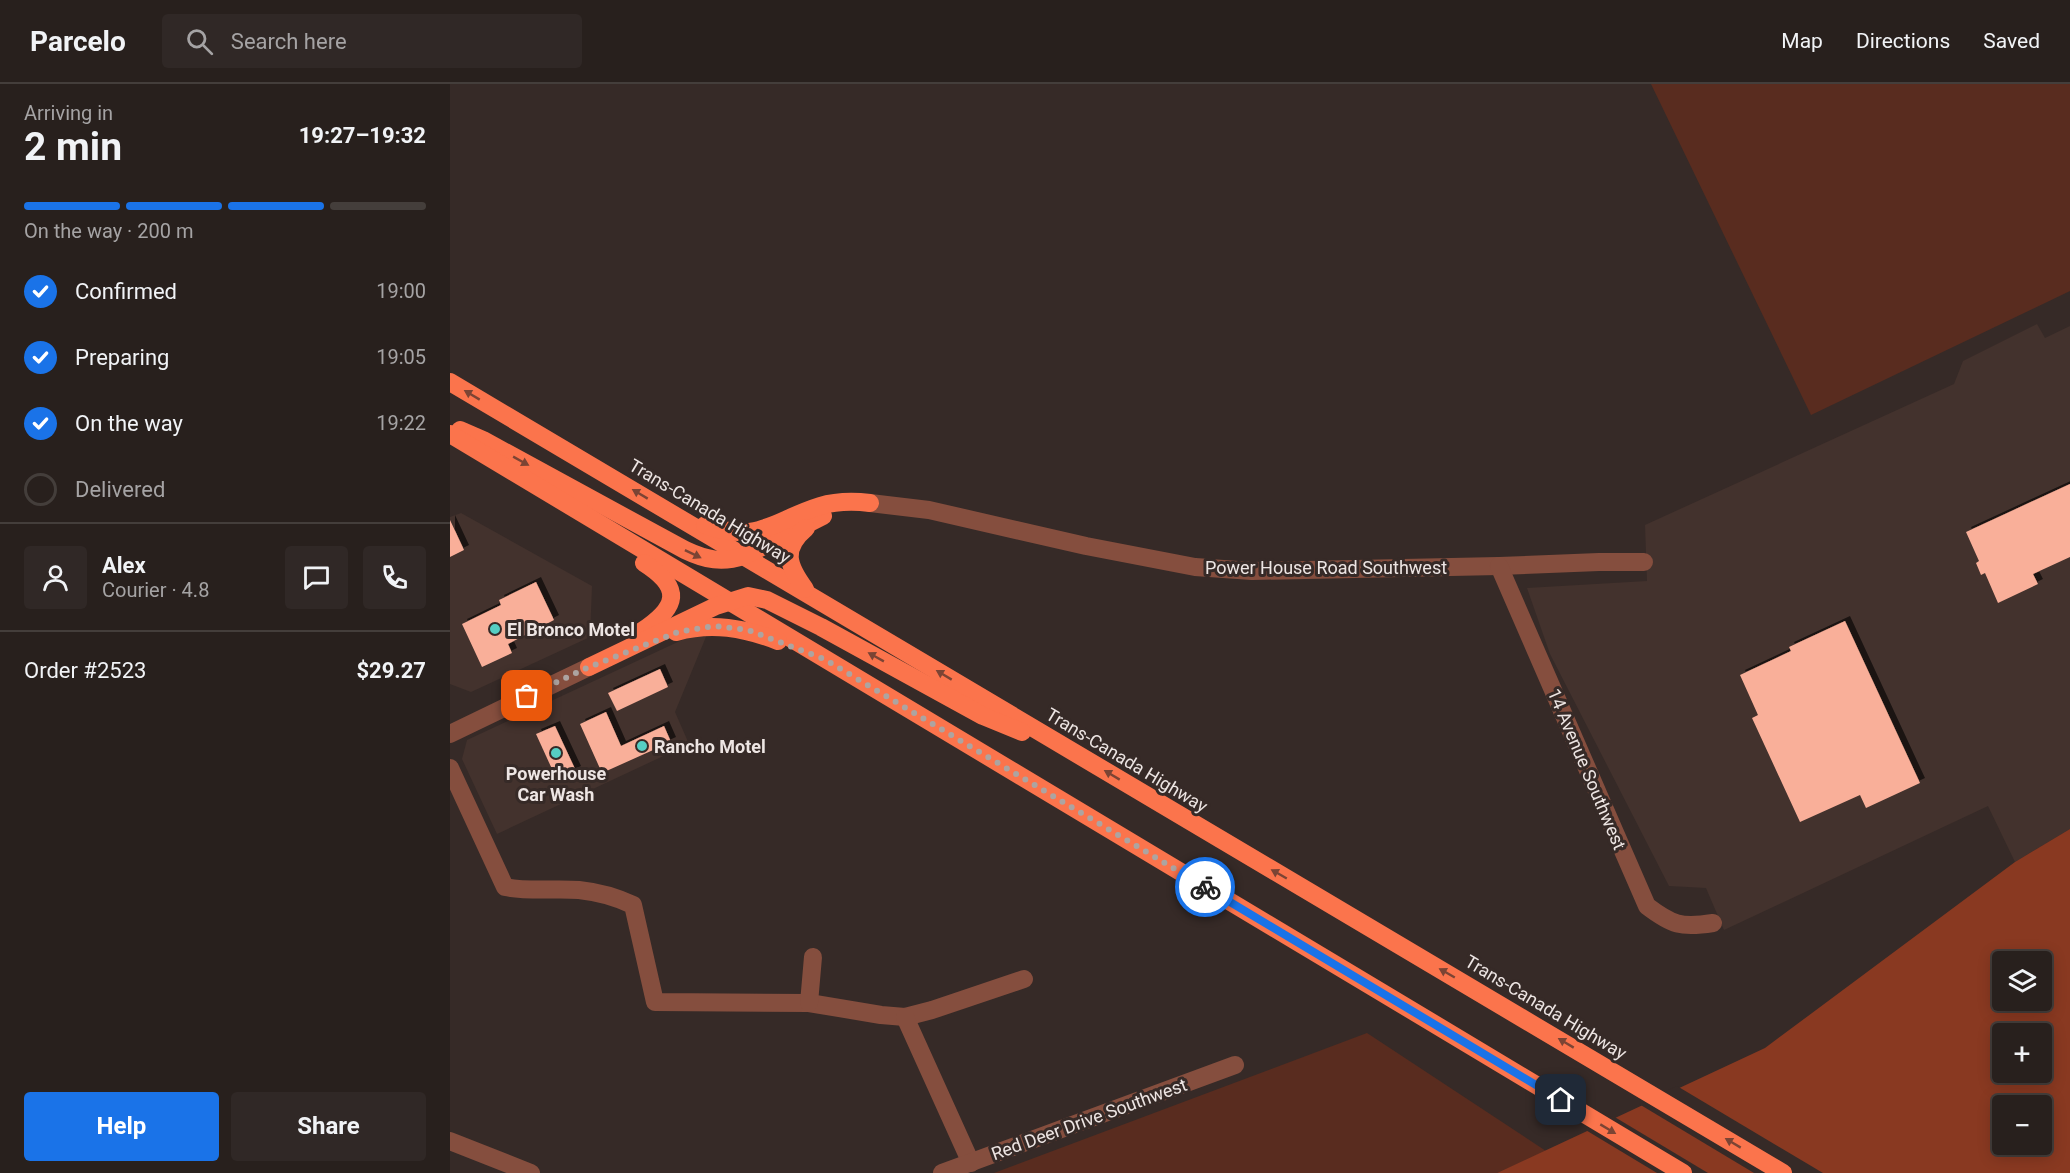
<!DOCTYPE html>
<meta charset="utf-8">
<style>
body{margin:0;font-family:Roboto,sans-serif;background:#302826;color:#f1f3f6;height:100vh;display:flex;flex-direction:column;font-size:22px;white-space:nowrap}
*{box-sizing:border-box;margin:0}
p{font-size:20px;color:#a5a3a4}
.icon{flex:none;width:33px;height:33px;fill:none;stroke:currentColor;stroke-width:2;stroke-linecap:round;stroke-linejoin:round}
.map{position:relative;flex:1;overflow:hidden}
.details{display:flex;flex-direction:column;background:#28201d;width:450px}
.details>*{flex:none}
.buttons{position:absolute;left:1542px;top:867px;display:grid;gap:12px}
.buttons a{display:grid;place-items:center;width:60px;height:60px;border-radius:6px;background:#28201d;box-shadow:0 3px 15px #0003,0 0 0 2px #443e3b;font-size:30px}
.pin{position:absolute;display:grid;place-items:center;width:51px;height:51px;color:#fff;margin:-26px;border-radius:12px;box-shadow:0 3px 9px #0006}
.courier{position:absolute;display:grid;place-items:center;width:60px;height:60px;margin:-30px;border:4px solid #1a73e8;border-radius:50%;background:#fff;color:#222;box-shadow:0 2px 8px #0007}
.headline em{font-style:normal;font-weight:700}
.headline div{display:flex;flex-direction:column-reverse}
.headline{display:flex;align-items:center;justify-content:space-between;height:102px;padding:0 24px}
h1{font-size:39px;font-weight:700;line-height:45px}
.bar{display:grid;grid-template-columns:repeat(4,1fr);gap:9px 6px;align-content:center;height:72px;padding:0 24px}
.bar i{height:8px;border-radius:4px;background:#443e3b}
.bar .current{background:#1a73e8}
.bar p{grid-column:span 4}
.line{display:flex;align-items:center;gap:15px;padding:0 24px;border-top:2px solid #443e3b}
.line div{flex:1}
.round{display:grid;place-items:center;flex:none;width:63px;height:63px;border-radius:6px;background:#302826}
ol{padding:0 24px;list-style:none}
li{display:flex;align-items:center;gap:18px;height:66px}
li p{margin-inline-start:auto}
li .icon{padding:6px;border-radius:50%;background:#1a73e8;color:#fff;stroke-width:4}
li:last-child{color:#a5a3a4}
li i{width:33px;height:33px;border:3px solid #443e3b;border-radius:50%}
.primary-button{display:flex;gap:12px;margin-top:auto;padding:12px 24px}
.primary-button a{flex:1;height:69px;border-radius:6px;background:#1a73e8;color:#fff;font-size:24px;font-weight:700;line-height:69px;text-align:center}
.primary-button a+a{background:#302826;color:#f1f3f6}
header{display:flex;align-items:center;gap:36px;box-sizing:border-box;height:84px;padding:0 30px;background:#28201d;border-bottom:2px solid #443e3b}
header strong{font-size:28px}
nav{display:flex;gap:33px;margin-inline-start:auto;font-size:21px}
.search{width:420px;height:54px;background:#302826;display:flex;align-items:center;gap:15px;box-sizing:border-box;padding:0 21px;border-radius:6px;color:#a5a3a4;font-size:22px}
main{display:flex;flex:1;min-height:0}
.map>svg:first-child{display:block}
.built{fill:#43322d}
.green{fill:#592c1f}
.water{fill:#893921;fill-rule:evenodd}
.pier{fill:#362a27}
.building{fill:#f9af99;filter:url(#shadow)}
.lines{fill:none;stroke-linecap:round;stroke-linejoin:round}
.minor{stroke:#854e3e;stroke-width:18}
.highway{stroke:#fb744c;stroke-width:18}
.oneway{fill:#7b4434}
.done{stroke:#ada4a1;stroke-width:6;stroke-dasharray:0 10.8}
.route{stroke:#1a73e8;stroke-width:8}
.poi-dot{fill:#56cec3;stroke:#362a27;stroke-width:2}
.labels{text-anchor:middle;dominant-baseline:central;stroke-width:6;stroke-linejoin:round;paint-order:stroke}
.street-label{font-size:18px;fill:#ede5e3;stroke:#362a27}
.poi-label{font-size:18px;font-weight:bold;fill:#ede5e3;stroke:#362a27;text-anchor:start}
</style>
<header>
<strong>Parcelo</strong>
<div class="search"><svg class="icon" aria-label="search" viewBox="0 0 24 24"><circle cx="10" cy="10" r="6"/><path d="M15 15l6 6"/></svg>Search here</div>
<nav><a>Map</a><a>Directions</a><a>Saved</a></nav>
</header>
<main>
<section class="details">
<div class="headline"><div><h1>2 min</h1><p>Arriving in</p></div><em>19:27–19:32</em></div>
<div class="bar"><i class="current"></i><i class="current"></i><i class="current"></i><i></i><p>On the way · 200 m</p></div>
<ol>
<li><svg class="icon" aria-label="check" viewBox="0 0 24 24"><path d="M5 12l5 5 9-10"/></svg>Confirmed<p>19:00</p></li>
<li><svg class="icon" aria-label="check" viewBox="0 0 24 24"><path d="M5 12l5 5 9-10"/></svg>Preparing<p>19:05</p></li>
<li><svg class="icon" aria-label="check" viewBox="0 0 24 24"><path d="M5 12l5 5 9-10"/></svg>On the way<p>19:22</p></li>
<li><i></i>Delivered</li>
</ol>
<div class="line" style="height:108px"><a class="round"><svg class="icon" aria-label="person" viewBox="0 0 24 24"><circle cx="12" cy="8" r="4"/><path d="M4 21q1-7 8-7t8 7"/></svg></a><div><b>Alex</b><p>Courier · 4.8</p></div><a class="round"><svg class="icon" aria-label="chat" viewBox="0 0 24 24"><path d="M4 5h16v11H9l-5 4z"/></svg></a><a class="round"><svg class="icon" aria-label="phone" viewBox="0 0 24 24"><path d="M5 4h4l2 5-3 2q2 4 5 5l2-3 5 2v4C11 20 4 13 5 4z"/></svg></a></div>
<div class="line" style="height:78px"><div>Order #2523</div><b>$29.27</b></div>
<div class="primary-button"><a>Help</a><a>Share</a></div>
</section>
<div class="map">
<svg width="1620" height="1089" viewBox="0 0 1620 1089">
<defs>
<filter id="shadow"><feDropShadow dx="5" dy="-5" stdDeviation="0" flood-color="#0009"/></filter>
</defs>
<rect width="100%" height="100%" fill="#362a27"/>
<!-- built -->
<g class="built">
<polygon points="1587,240 1595,254 1620,242 1620,745 1565,778 1538,722 1274,846 1256,804 1219,802 1100,570 1077,504 1197,497 1195,441 1504,300 1513,277"/>
<polygon points="11,429 142,502 140,553 21,608 0,600 0,433"/>
<polygon points="260,543 225,628 239,660 47,750 12,675 17,656"/>
</g>
<!-- green -->
<g class="green">
<polygon points="1201,0 1620,0 1620,207 1361,331"/>
<polygon points="917,949 1096,1067 1047,1089 544,1089"/>
</g>
<!-- water -->
<path class="water" d="M1620 745V1089H1047L1315 964 1565 778ZM1552 878H1592V916H1552ZM1552 950H1592V988H1552ZM1552 1022H1592V1060H1552Z"/>
<!-- pier -->
<g class="pier">
<polygon points="1227,1002 1373,1089 1304,1089 1189,1020"/>
<polygon points="1163,1032 1258,1089 1207,1089 1134,1045"/>
</g>
<!-- building -->
<g class="building">
<polygon points="1620,400 1620,473 1583,490 1588,500 1548,519 1535,489 1531,491 1526,479 1529,477 1516,448"/>
<polygon points="0,436 14,466 0,473"/>
<polygon points="86,498 104,536 58,560 62,569 32,583 12,540 51,521 49,516"/>
<polygon points="1395,537 1470,699 1416,724 1410,711 1350,738 1302,634 1308,631 1290,591 1341,567 1339,563"/>
<polygon points="210,585 218,603 167,627 158,609"/>
<polygon points="156,628 171,662 214,642 221,658 152,689 130,640"/>
<polygon points="105,642 126,687 107,696 86,650"/>
</g>
<g class="lines">
<!-- minor -->
<g class="minor">
<polyline points="420,419 479,426 636,462 745,483 802,487 1049,482 1149,478 1194,478"/>
<path d="M1049 482 1197 822C1222 841 1231 844 1263 839"/>
<polyline points="0,650 139,583"/>
<path d="M0 684 55 803C80 808 104 804 129 806 148 808 166 813 183 821L205 918 359 919 431 931 455 933 482 926 574 895"/>
<polyline points="359,919 363,873"/>
<polyline points="455,933 521,1079"/>
<polyline points="0,1057 81,1089"/>
<polyline points="492,1089 785,981"/>
</g>
<!-- highway -->
<g class="highway">
<polyline points="0,298 1333,1089"/>
<path d="M10 346 33 356 235 466C256 476 272 479 294 472L373 432"/>
<polyline points="0,350 1233,1089"/>
<path d="M255 441C310 460 322 437 370 422 387 417 403 417 420 419"/>
<path d="M355 505C338 482 331 465 356 444"/>
<path d="M192 547C228 523 233 504 194 479"/>
<path d="M226 548C262 538 294 544 328 557"/>
<polyline points="139,583 266,522 298,512 317,516 371,543 533,632 572,648"/>
</g>
</g>
<!-- one-way arrows -->
<defs><path id="oneway-solid" d="M-6-.8H1V-3.2L6.5 0L1 3.2V.8H-6Z" transform="scale(1.5)"/></defs>
<g class="oneway">
<use href="#oneway-solid" transform="translate(22 311) rotate(-149)"/>
<use href="#oneway-solid" transform="translate(71 377) rotate(29)"/>
<use href="#oneway-solid" transform="translate(190 410) rotate(-149)"/>
<use href="#oneway-solid" transform="translate(243 470) rotate(26)"/>
<use href="#oneway-solid" transform="translate(426 573) rotate(-151)"/>
<use href="#oneway-solid" transform="translate(494 591) rotate(-149)"/>
<use href="#oneway-solid" transform="translate(662 691) rotate(-149)"/>
<use href="#oneway-solid" transform="translate(829 790) rotate(-150)"/>
<use href="#oneway-solid" transform="translate(997 889) rotate(-150)"/>
<use href="#oneway-solid" transform="translate(1116 959) rotate(-149)"/>
<use href="#oneway-solid" transform="translate(1158 1045) rotate(31)"/>
<use href="#oneway-solid" transform="translate(1283 1059) rotate(-149)"/>
</g>
<g class="lines">
<!-- done -->
<polyline class="done" points="77,612 139,583 228,548 264,542 298,546 374,575 755,803"/>
<!-- route -->
<polyline class="route" points="755,803 1111,1016"/>
</g>
<!-- markers -->
<g class="poi-dot">
<circle cx="45" cy="545" r="6"/>
<circle cx="192" cy="662" r="6"/>
<circle cx="106" cy="669" r="6"/>
</g>
<g class="labels">
<!-- street labels -->
<g class="street-label">
<text transform="translate(260 427) rotate(31)">Trans-Canada Highway</text>
<text x="876" y="483">Power House Road Southwest</text>
<text transform="translate(677 676) rotate(31)">Trans-Canada Highway</text>
<text transform="translate(1137 685) rotate(67)">14 Avenue Southwest</text>
<text transform="translate(1096 923) rotate(31)">Trans-Canada Highway</text>
<text transform="translate(639 1035) rotate(-20)">Red Deer Drive Southwest</text>
</g>
<!-- poi labels -->
<g class="poi-label">
<text x="57" y="545">El Bronco Motel</text>
<text x="204" y="662">Rancho Motel</text>
<text x="106" y="689" text-anchor="middle">Powerhouse<tspan x="106" dy="21">Car Wash</tspan></text>
</g>
</g>
</svg>
<div class="buttons">
<a><svg class="icon" aria-label="layers" viewBox="0 0 24 24"><path d="M12 4l9 5-9 5-9-5zM3 14l9 5 9-5"/></svg></a>
<a>+</a>
<a>−</a>
</div>
<div class="pin" style="left:77px;top:612px;background:#ea580c"><svg class="icon" aria-label="bag" viewBox="0 0 24 24"><path d="M5 8h14l-1 12H6zM9 8a3 3 0 0 1 6 0"/></svg></div>
<div class="pin" style="left:1111px;top:1016px;background:#1f2937"><svg class="icon" aria-label="home" viewBox="0 0 24 24"><path d="M3 11l9-7 9 7M6 9v11h12V9"/></svg></div>
<div class="courier" style="left:755px;top:803px"><svg class="icon" aria-label="bike" viewBox="0 0 24 24"><circle cx="6" cy="16" r="4"/><circle cx="18" cy="16" r="4"/><path d="M6 16l4-8h5l3 8M10 8l3 8H6M13 5h3"/></svg></div>
</div>
</main>
